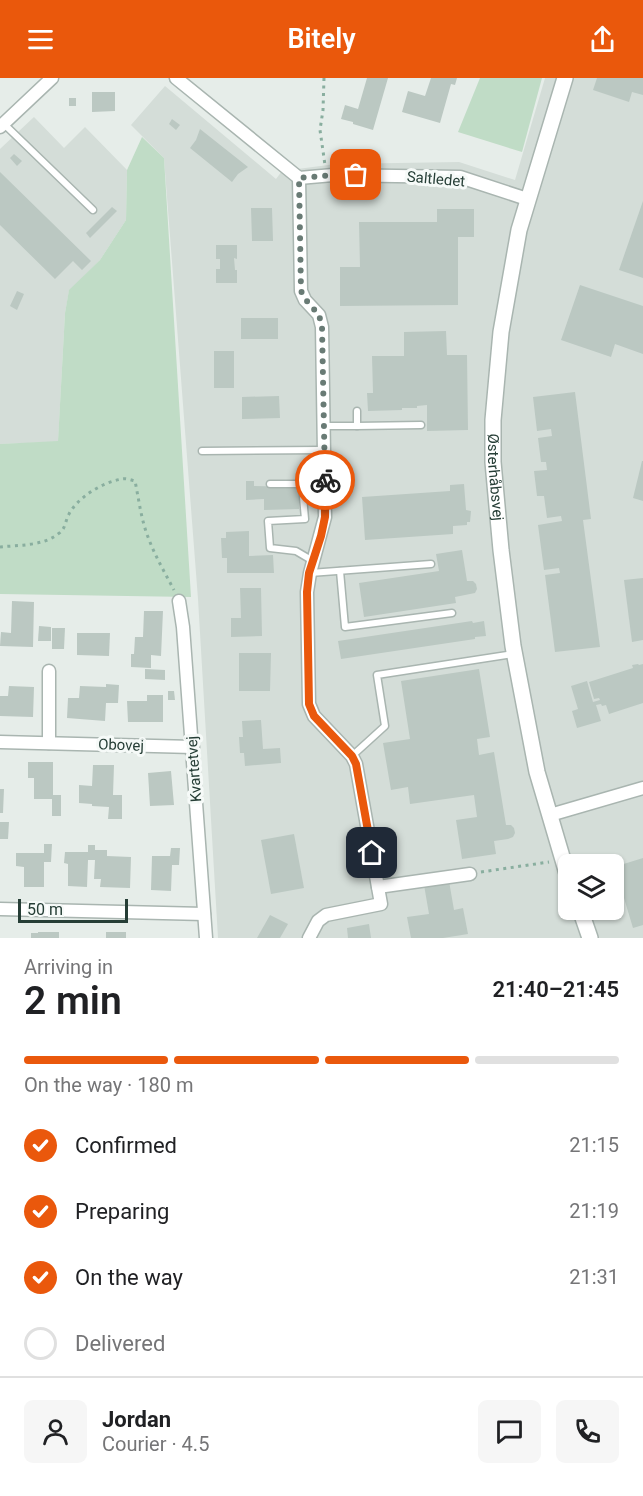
<!DOCTYPE html>
<meta charset="utf-8">
<style>
body{margin:0;font-family:Roboto,sans-serif;background:#f6f6f6;color:#202124;height:100vh;display:flex;flex-direction:column;font-size:22px;white-space:nowrap}
*{box-sizing:border-box;margin:0}
p{font-size:20px;color:#757577}
.icon{flex:none;width:33px;height:33px;fill:none;stroke:currentColor;stroke-width:2;stroke-linecap:round;stroke-linejoin:round}
.map{position:relative;height:860px;overflow:hidden}
.panel{display:flex;flex-direction:column;background:#fff;flex:1}
.panel>*{flex:none}
.fabs{position:absolute;left:558px;top:776px;display:grid;gap:12px}
.fabs a{display:grid;place-items:center;width:66px;height:66px;border-radius:9px;background:#fff;box-shadow:0 2px 4px #0004;font-size:30px}
.scale{position:absolute;left:18px;bottom:15px;width:110px;box-sizing:border-box;padding-left:6px;border:3px solid #263e36;border-top:0;font-size:16px;line-height:21px;white-space:nowrap;color:#263e36;-webkit-text-stroke:4px #f6faf8;paint-order:stroke}
.pin{position:absolute;display:grid;place-items:center;width:51px;height:51px;color:#fff;margin:-26px;border-radius:12px;box-shadow:0 3px 9px #0006}
.courier{position:absolute;display:grid;place-items:center;width:60px;height:60px;margin:-30px;border:4px solid #ea580c;border-radius:50%;background:#fff;color:#222;box-shadow:0 2px 8px #0007}
.headline em{font-style:normal;font-weight:600}
.headline div{display:flex;flex-direction:column-reverse}
.headline{display:flex;align-items:center;justify-content:space-between;height:102px;padding:0 24px}
h1{font-size:39px;font-weight:600;line-height:45px}
.bar{display:grid;grid-template-columns:repeat(4,1fr);gap:9px 6px;align-content:center;height:72px;padding:0 24px}
.bar i{height:8px;border-radius:4px;background:#e0e0e0}
.bar .on{background:#ea580c}
.bar p{grid-column:span 4}
.line{display:flex;align-items:center;gap:15px;padding:0 24px;border-top:2px solid #e0e0e0}
.line div{flex:1}
.round{display:grid;place-items:center;flex:none;width:63px;height:63px;border-radius:9px;background:#f6f6f6}
ol{padding:0 24px;list-style:none}
li{display:flex;align-items:center;gap:18px;height:66px}
li p{margin-inline-start:auto}
li .icon{padding:6px;border-radius:50%;background:#ea580c;color:#fff;stroke-width:4}
li:last-child{color:#757577}
li i{width:33px;height:33px;border:3px solid #e0e0e0;border-radius:50%}
header{display:flex;justify-content:space-between;align-items:center;height:78px;padding:0 24px;background:#ea580c;color:#fff;font-size:27px;font-weight:600}
.map>svg:first-child{display:block}
.built{fill:#d4ddd8;fill-rule:evenodd}
.green{fill:#c0dcc6}
.building{fill:#bbc8c2}
.lines{fill:none;stroke-linecap:round;stroke-linejoin:round}
.service-casing{stroke:#a9b5b0;stroke-width:9}
.minor-casing{stroke:#a9b5b0;stroke-width:15}
.tertiary-casing{stroke:#a9b5b0;stroke-width:18}
.path{stroke:#89ae9f;stroke-width:3;stroke-dasharray:3 4.5;stroke-linecap:butt}
.service{stroke:#fff;stroke-width:6}
.minor{stroke:#fff;stroke-width:12}
.tertiary{stroke:#fff;stroke-width:15}
.done{stroke:#697b75;stroke-width:6;stroke-dasharray:0 10.8}
.route{stroke:#ea580c;stroke-width:8}
.labels{text-anchor:middle;dominant-baseline:central;stroke-width:6;stroke-linejoin:round;paint-order:stroke}
.street-label{font-size:15px;fill:#263e36;stroke:#f6faf8}
</style>
<header><svg class="icon" aria-label="menu" viewBox="0 0 24 24"><path d="M4 6h16M4 12h16M4 18h16"/></svg>Bitely<svg class="icon" aria-label="share" viewBox="0 0 24 24"><path d="M12 15V3M7 8l5-5 5 5M5 13v7h14v-7"/></svg></header>
<div class="map">
<svg width="643" height="860" viewBox="0 0 643 860">
<rect width="100%" height="100%" fill="#e6ede9"/>
<!-- built -->
<g class="built">
<path d="M545 0H643V860H218L198 521 164 80 131 47 165 8 276 101 282 93 336 86 459 84 515 102ZM568 786H614V831H568Z"/>
<polygon points="34,39 64,70 85,49 127,92 126,142 100,182 69,213 65,235 58,364 0,366 0,71"/>
</g>
<!-- green -->
<g class="green">
<polygon points="480,0 542,0 522,74 458,54"/>
<polygon points="142,59 164,80 191,519 0,516 0,366 58,363 65,235 69,212 100,182 126,142 127,92"/>
</g>
<!-- building -->
<g class="building">
<polygon points="367,0 388,0 373,52 353,46 353,44 341,41 345,27 358,31"/>
<polygon points="431,0 457,0 455,7 451,6 440,45 402,34 408,13 425,18"/>
<polygon points="597,0 643,0 643,17 632,14 629,24 593,12"/>
<polygon points="92,14 115,14 115,33 92,34"/>
<rect x="69" y="20" width="7" height="8"/>
<polygon points="172,41 180,47 176,52 169,46"/>
<polygon points="200,51 248,89 238,96 232,104 190,70 196,62"/>
<polygon points="14,76 22,83 17,88 10,80"/>
<polygon points="0,94 91,183 82,192 73,183 55,201 0,147"/>
<polygon points="643,123 643,200 619,192"/>
<polygon points="112,129 117,133 90,160 86,155"/>
<polygon points="251,130 272,130 273,163 252,163"/>
<polygon points="437,131 474,131 474,159 458,159 458,227 340,228 340,189 360,189 359,144 437,144"/>
<polygon points="216,167 237,167 237,181 234,180 235,192 237,192 237,205 216,205 216,191 220,191 220,181 216,181"/>
<polygon points="580,207 643,228 643,276 615,266 611,279 561,262"/>
<polygon points="17,213 24,216 17,232 10,228"/>
<rect x="241" y="240" width="37" height="21"/>
<polygon points="446,253 447,277 467,277 468,352 427,353 427,327 417,328 417,330 402,330 402,332 368,333 367,315 373,315 372,278 404,278 404,254"/>
<rect x="214" y="273" width="20" height="37"/>
<polygon points="575,314 591,441 583,442 600,569 555,574 545,497 560,495 559,490 544,492 538,447 562,443 561,438 547,440 544,418 537,418 534,393 547,392 546,384 541,384 538,360 552,358 551,351 537,353 533,319"/>
<polygon points="279,318 280,340 242,341 242,319"/>
<polygon points="642,383 643,383 643,423 633,420"/>
<polygon points="246,403 254,403 254,408 299,409 299,431 264,432 264,421 246,422"/>
<polygon points="464,406 466,432 471,433 470,444 467,444 467,447 453,448 453,456 365,462 362,419 450,413 450,407"/>
<polygon points="249,453 249,478 273,477 274,495 227,495 227,480 222,480 221,460 226,460 226,454"/>
<polygon points="462,472 467,503 473,503 476,506 477,511 475,515 455,519 456,525 364,539 359,505 439,493 436,476"/>
<polygon points="643,500 643,562 632,564 624,502"/>
<polygon points="240,510 261,510 262,558 231,559 231,540 241,540"/>
<polygon points="12,523 34,524 33,569 0,568 1,554 11,555"/>
<polygon points="144,533 163,533 161,578 151,577 151,590 131,589 131,576 134,576 135,559 143,559"/>
<polygon points="472,543 473,545 484,543 486,558 475,559 475,561 341,581 338,563"/>
<polygon points="39,548 51,549 51,563 38,563"/>
<polygon points="52,550 65,550 64,571 52,571"/>
<polygon points="77,555 110,555 109,578 77,577"/>
<polygon points="239,575 271,575 270,613 239,613"/>
<polygon points="638,586 639,587 643,586 643,625 609,636 606,627 602,628 601,626 596,627 601,643 577,650 572,633 578,631 571,608 587,603 593,624 600,622 599,620 594,621 589,604 633,590 632,587"/>
<polygon points="145,591 165,592 165,602 145,601"/>
<polygon points="479,591 490,659 477,661 479,677 494,674 506,747 511,747 514,750 515,755 513,759 508,761 494,763 496,776 462,781 456,742 477,739 474,717 410,726 408,709 391,712 383,665 410,661 401,603"/>
<polygon points="106,606 119,607 118,625 106,625 105,643 67,640 68,620 79,620 80,608 106,609"/>
<polygon points="9,608 34,609 33,639 0,638 0,618 8,618"/>
<polygon points="168,613 174,613 175,622 168,622"/>
<polygon points="147,617 163,617 163,644 128,644 127,623 147,623"/>
<polygon points="261,642 263,671 280,670 281,685 245,688 244,675 240,675 239,659 243,659 242,643"/>
<polygon points="28,684 53,684 53,717 61,717 61,738 52,738 52,721 34,721 34,700 28,700"/>
<polygon points="93,687 114,687 113,717 122,717 122,741 108,741 109,729 92,728 92,726 79,725 79,707 92,708"/>
<polygon points="171,693 174,727 150,728 148,695"/>
<polygon points="0,711 4,711 3,735 0,735"/>
<polygon points="0,744 9,744 8,761 0,761"/>
<polygon points="294,756 304,810 271,816 261,762"/>
<polygon points="44,766 52,766 51,784 44,784 44,809 24,809 24,789 16,788 16,775 44,775"/>
<polygon points="88,767 95,767 95,772 107,772 107,778 131,779 130,810 100,809 101,801 94,801 95,782 88,782 87,809 68,808 68,786 64,785 65,774 88,774"/>
<polygon points="171,770 180,770 179,787 172,787 171,813 151,812 152,778 170,778"/>
<polygon points="643,780 643,847 633,850 624,820 620,821 615,806 619,805 614,789"/>
<polygon points="449,803 454,832 463,830 468,856 443,860 411,860 407,839 429,836 424,807"/>
<polygon points="270,837 288,846 280,860 257,860"/>
<polygon points="369,846 371,860 348,860 347,850"/>
<polygon points="38,854 59,854 59,860 31,860 31,855 38,855"/>
<rect x="106" y="854" width="20" height="6"/>
</g>
<g class="lines">
<defs>
<g id="service">
<polyline points="4,46 93,132"/>
<polyline points="324,348 357,348 357,333"/>
<polyline points="357,348 421,347"/>
<polyline points="202,373 324,372"/>
<polyline points="270,406 324,406"/>
<polyline points="302,407 305,441 268,443 270,470 296,473 313,483"/>
<polyline points="340,493 345,549 452,535"/>
<polyline points="310,495 431,486"/>
<polyline points="352,678 385,648 377,597 513,576"/>
</g>
<g id="minor">
<polyline points="176,0 299,100 333,97 460,99 527,121"/>
<polyline points="0,49 52,0"/>
<polyline points="299,100 301,213 305,222 319,237 322,249 325,439 310,495 307,514 309,626 314,638 352,678 356,686 381,826 326,837 318,843 309,860"/>
<polyline points="179,523 183,549 206,860"/>
<polyline points="0,664 193,669"/>
<polyline points="49,665 49,593"/>
<polyline points="550,737 643,710"/>
<polyline points="378,809 470,796"/>
<polyline points="0,831 204,836"/>
</g>
<g id="tertiary">
<path id="s1" d="M565 0 519 152 501 254 493 342V384L501 472 513 568 537 694 568 799"/>
<polyline points="580,831 590,860"/>
</g>
</defs>
<!-- service casing -->
<use href="#service" class="service-casing"/>
<!-- minor casing -->
<use href="#minor" class="minor-casing"/>
<!-- tertiary casing -->
<use href="#tertiary" class="tertiary-casing"/>
<!-- path -->
<g class="path">
<polyline points="324,0 323,32 320,52 325,87"/>
<path d="M0 469C19 467 43 468 58 456 66 451 65 443 69 436 78 419 103 404 122 401 126 400 131 402 135 403 139 422 141 441 148 459 155 478 165 495 174 512"/>
<polyline points="481,794 549,784"/>
</g>
<!-- service -->
<use href="#service" class="service"/>
<!-- minor -->
<use href="#minor" class="minor"/>
<!-- tertiary -->
<use href="#tertiary" class="tertiary"/>
</g>
<g class="lines">
<!-- done -->
<polyline class="done" points="325,402 322,249 319,237 306,222 301,213 299,100 333,97 356,97"/>
<!-- route -->
<polyline class="route" points="325,402 325,439 321,458 309,495 307,514 309,626 314,638 352,678 356,686 372,775"/>
</g>
<g class="labels">
<!-- street labels -->
<g class="street-label">
<text transform="translate(436 101) rotate(5)">Saltledet</text>
<text stroke="none"><textPath href="#s1" startOffset="408">Østerhåbsvej</textPath></text>
<text transform="translate(121 667) rotate(2)">Obovej</text>
<text transform="translate(194 691) rotate(-94)">Kvartetvej</text>
</g>
</g>
</svg>
<div class="fabs">
<a><svg class="icon" aria-label="layers" viewBox="0 0 24 24"><path d="M12 4l9 5-9 5-9-5zM3 14l9 5 9-5"/></svg></a>
</div>
<div class="scale">50 m</div>
<div class="pin" style="left:356px;top:97px;background:#ea580c"><svg class="icon" aria-label="bag" viewBox="0 0 24 24"><path d="M5 8h14l-1 12H6zM9 8a3 3 0 0 1 6 0"/></svg></div>
<div class="pin" style="left:372px;top:775px;background:#1f2937"><svg class="icon" aria-label="home" viewBox="0 0 24 24"><path d="M3 11l9-7 9 7M6 9v11h12V9"/></svg></div>
<div class="courier" style="left:325px;top:402px"><svg class="icon" aria-label="bike" viewBox="0 0 24 24"><circle cx="6" cy="16" r="4"/><circle cx="18" cy="16" r="4"/><path d="M6 16l4-8h5l3 8M10 8l3 8H6M13 5h3"/></svg></div>
</div>
<section class="panel">
<div class="headline"><div><h1>2 min</h1><p>Arriving in</p></div><em>21:40–21:45</em></div>
<div class="bar"><i class="on"></i><i class="on"></i><i class="on"></i><i></i><p>On the way · 180 m</p></div>
<ol>
<li><svg class="icon" aria-label="check" viewBox="0 0 24 24"><path d="M5 12l5 5 9-10"/></svg>Confirmed<p>21:15</p></li>
<li><svg class="icon" aria-label="check" viewBox="0 0 24 24"><path d="M5 12l5 5 9-10"/></svg>Preparing<p>21:19</p></li>
<li><svg class="icon" aria-label="check" viewBox="0 0 24 24"><path d="M5 12l5 5 9-10"/></svg>On the way<p>21:31</p></li>
<li><i></i>Delivered</li>
</ol>
<div class="line" style="height:108px"><a class="round"><svg class="icon" aria-label="person" viewBox="0 0 24 24"><circle cx="12" cy="8" r="4"/><path d="M4 21q1-7 8-7t8 7"/></svg></a><div><b>Jordan</b><p>Courier · 4.5</p></div><a class="round"><svg class="icon" aria-label="chat" viewBox="0 0 24 24"><path d="M4 5h16v11H9l-5 4z"/></svg></a><a class="round"><svg class="icon" aria-label="phone" viewBox="0 0 24 24"><path d="M5 4h4l2 5-3 2q2 4 5 5l2-3 5 2v4C11 20 4 13 5 4z"/></svg></a></div>
</section>
